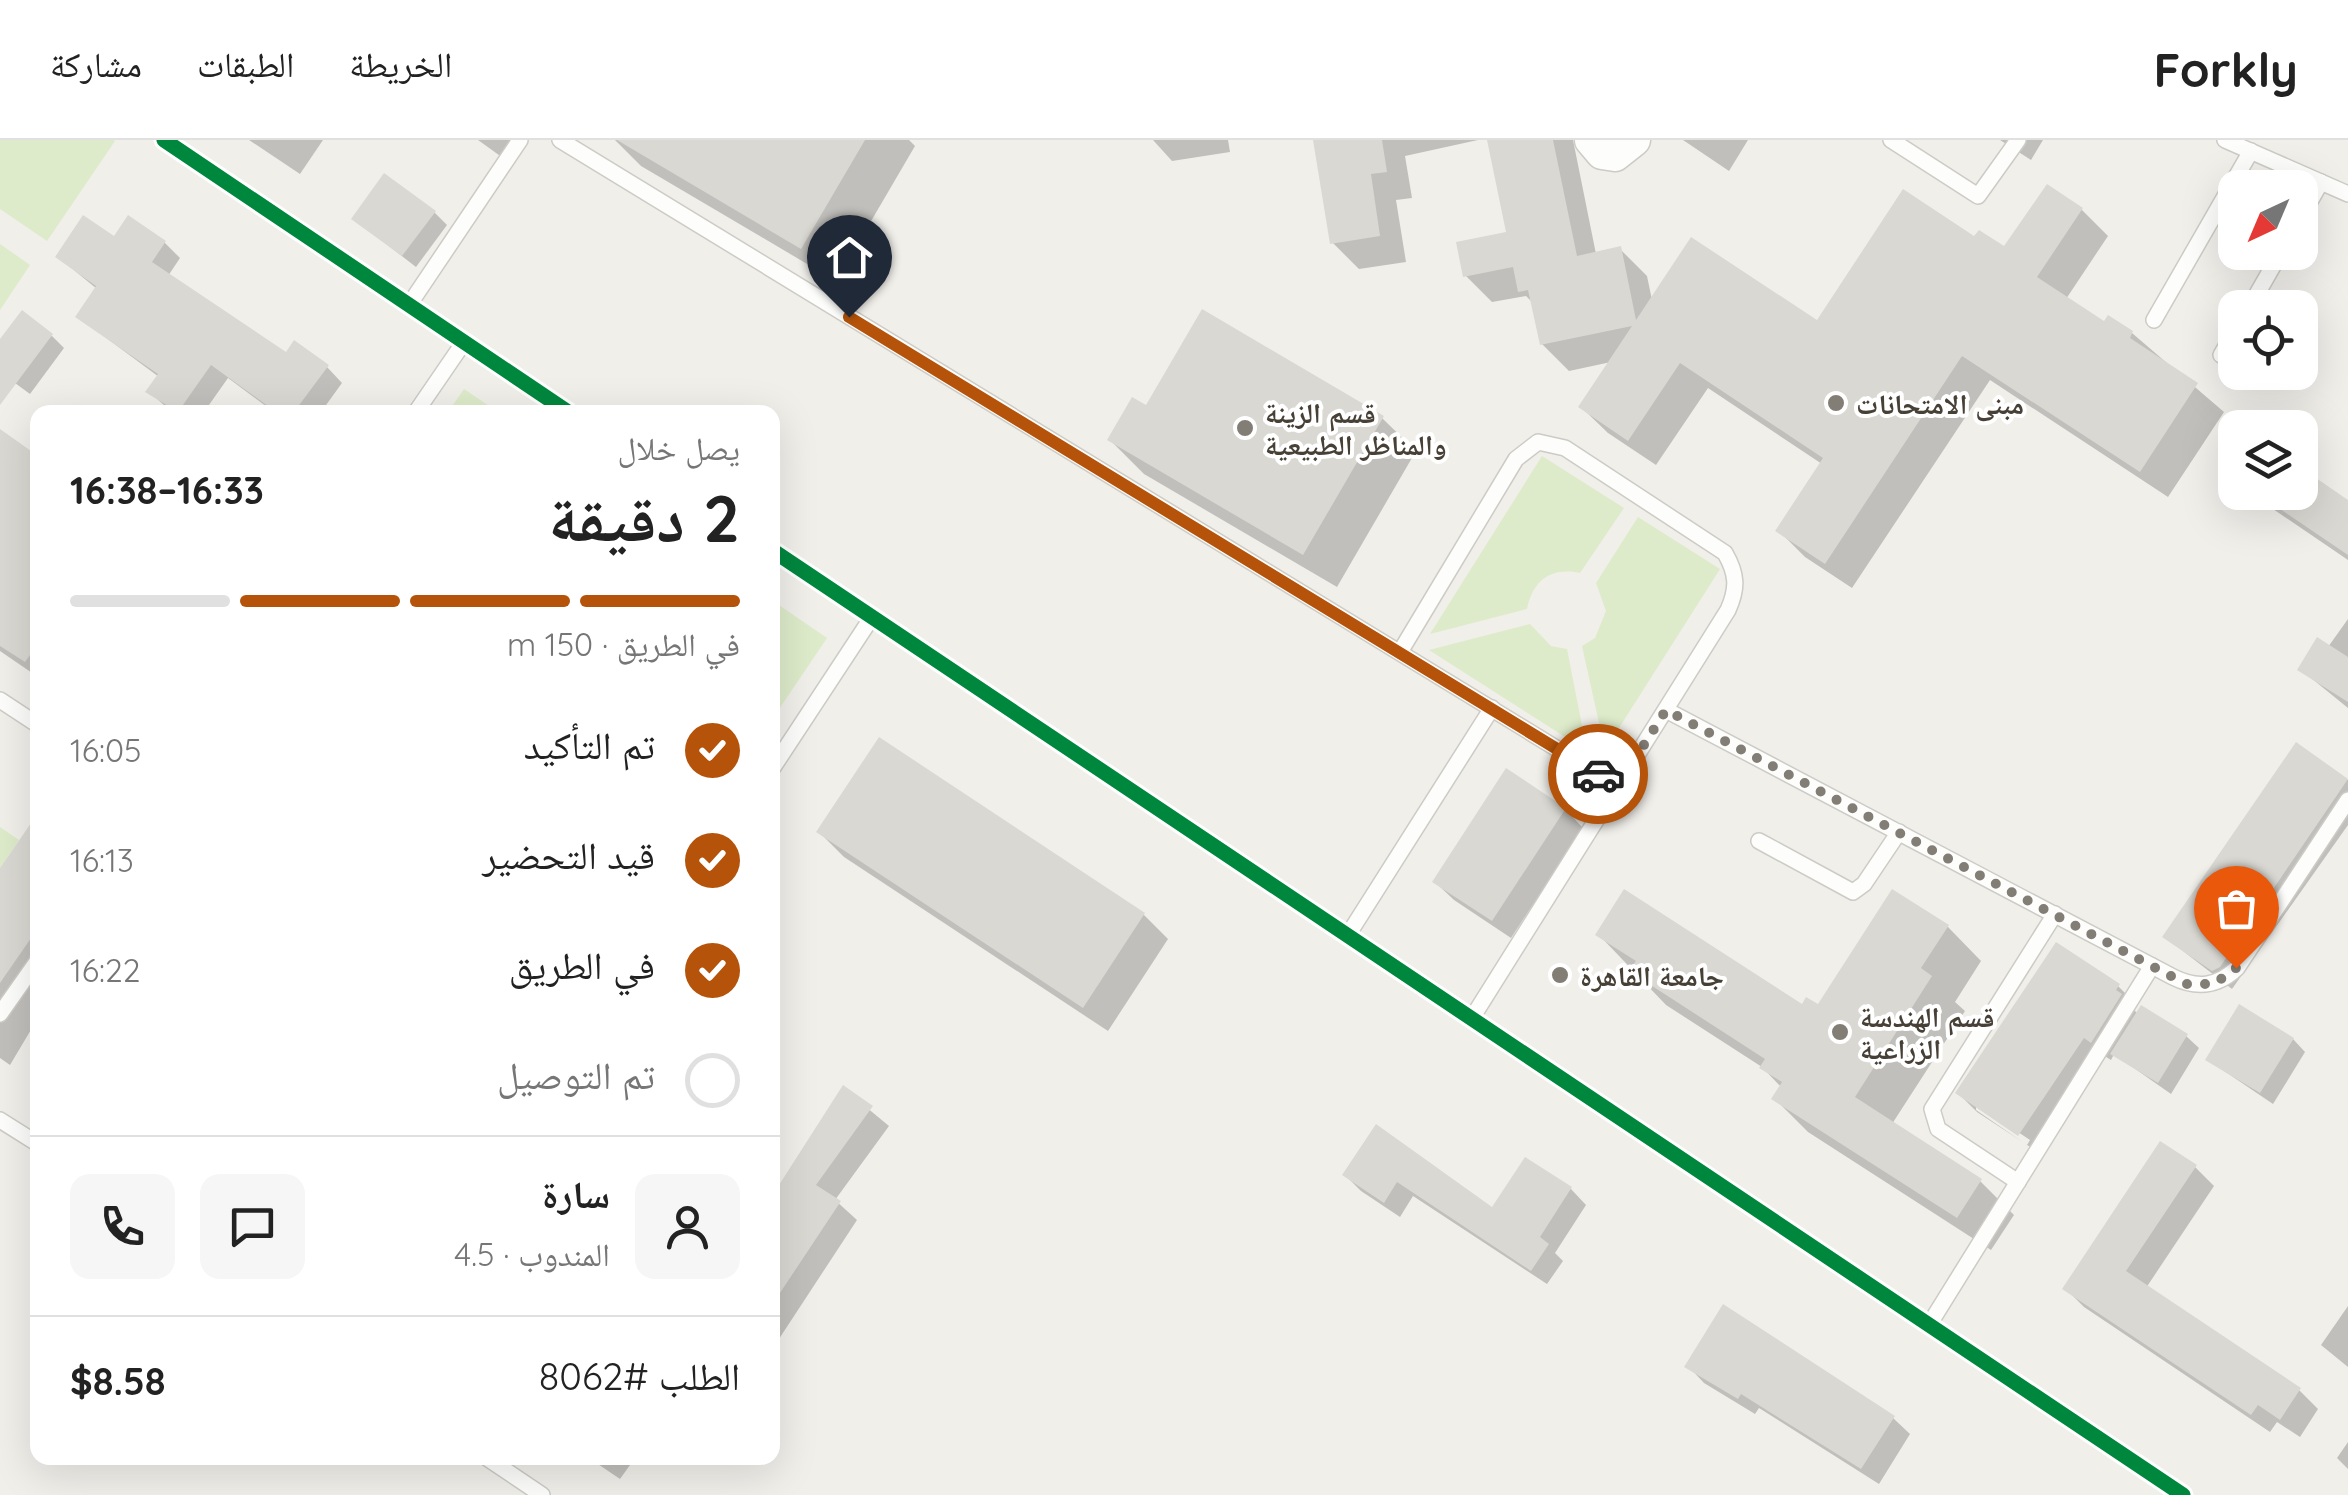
<!DOCTYPE html>
<html lang="ar">
<meta charset="utf-8">
<style>
body{margin:0;font-family:Quicksand,"Noto Naskh Arabic",sans-serif;background:#f6f6f6;color:#222;direction:rtl;height:100vh;display:flex;flex-direction:column;font-size:38px;white-space:nowrap}
*{box-sizing:border-box;margin:0}
p{font-size:32px;color:#767676}
.icon{flex:none;width:55px;height:55px;fill:none;stroke:currentColor;stroke-width:2;stroke-linecap:round;stroke-linejoin:round}
.map{position:relative;flex:1;overflow:hidden;direction:ltr}
.details{position:absolute;left:30px;top:265px;width:750px;height:1060px;display:flex;flex-direction:column;background:#fff;border-radius:20px;box-shadow:0 10px 40px #0002;direction:rtl}
.details>*{flex:none}
.needle{width:65px;rotate:224deg}
.fabs{position:absolute;left:2218px;top:30px;display:grid;gap:20px}
.fabs a{display:grid;place-items:center;width:100px;height:100px;border-radius:20px;background:#fff;box-shadow:0 10px 40px #0002;font-size:50px}
.pin{position:absolute;display:grid;place-items:center;width:85px;height:85px;color:#fff;margin:-102px -42px;border-radius:50% 50% 50% 0;rotate:-45deg;box-shadow:0 0 10px #0007}
.pin .icon{rotate:45deg}
.courier{position:absolute;display:grid;place-items:center;width:100px;height:100px;margin:-50px;border:8px solid #b45309;border-radius:50%;background:#fff;color:#222;box-shadow:0 2px 12px #0007}
.head em{font-style:normal;font-weight:700}
.head div{display:flex;flex-direction:column-reverse}
.head{display:flex;align-items:center;justify-content:space-between;height:170px;padding:0 40px}
h1{font-size:65px;font-weight:700;line-height:75px}
.bar{display:grid;grid-template-columns:repeat(4,1fr);gap:15px 10px;align-content:center;height:120px;padding:0 40px}
.bar i{height:12px;border-radius:8px;background:#e0e0e0}
.bar .selected{background:#b45309}
.bar p{grid-column:span 4}
.line{display:flex;align-items:center;gap:25px;padding:0 40px;border-top:2px solid #e0e0e0}
.line div{flex:1}
.round{display:grid;place-items:center;flex:none;width:105px;height:105px;border-radius:20px;background:#f6f6f6}
ol{padding:0 40px;list-style:none}
li{display:flex;align-items:center;gap:30px;height:110px}
li p{margin-inline-start:auto}
li .icon{padding:10px;border-radius:50%;background:#b45309;color:#fff;stroke-width:4}
li:last-child{color:#767676}
li i{width:55px;height:55px;border:5px solid #e0e0e0;border-radius:50%}
header{display:flex;align-items:center;gap:60px;box-sizing:border-box;height:140px;padding:0 50px;background:#fff;border-bottom:2px solid #e0e0e0}
header strong{font-size:48px}
nav{display:flex;gap:55px;margin-inline-start:auto;font-size:35px}
.map>svg:first-child{display:block}
.green{fill:#ddebca}
.shadow{fill:#0003;fill-rule:evenodd}
.building{fill:#dad8d2}
.lines{fill:none;stroke-linecap:round;stroke-linejoin:round}
.lane-casing{stroke:#cdcbc6;stroke-width:18}
.street-casing{stroke:#cdcbc6;stroke-width:35}
.lane{stroke:#fdfdfc;stroke-width:15}
.street{stroke:#fdfdfc;stroke-width:32}
.cycleway-casing{stroke:#fff;stroke-width:21}
.cycleway{stroke:#00873e;stroke-width:15}
.done{stroke:#827d75;stroke-width:10;stroke-dasharray:0 18}
.route{stroke:#b45309;stroke-width:12}
.poi-dot{fill:#827d75;stroke:#fff;stroke-width:4}
.labels{text-anchor:middle;dominant-baseline:central;stroke-width:8;stroke-linejoin:round;paint-order:stroke}
.poi-label{font-size:28px;font-weight:bold;fill:#474036;stroke:#fff;text-anchor:start}
</style>
<header>
<strong>Forkly</strong>
<nav><a>الخريطة</a><a>الطبقات</a><a>مشاركة</a></nav>
</header>
<div class="map">
<svg width="2348" height="1355" viewBox="0 0 2348 1355">
<rect width="100%" height="100%" fill="#f0efea"/>
<!-- green -->
<g class="green">
<polygon points="0,0 113,0 115,1 47,101 0,69"/>
<polygon points="0,104 30,125 0,170"/>
<polygon points="464,249 498,272 448,272"/>
<path d="M1542 316 1624 368 1580 433C1551 427 1533 440 1527 469L1430 494Z"/>
<polygon points="1638,377 1720,429 1605,610 1582,506 1595,498 1606,471 1596,443"/>
<polygon points="773,461 827,498 773,578"/>
<polygon points="1530,484 1551,506 1567,509 1587,611 1429,510"/>
<polygon points="0,687 19,700 0,728"/>
</g>
<!-- shadow -->
<g class="shadow">
<polygon points="249,0 323,0 300,34"/>
<polygon points="478,0 526,0 510,23"/>
<polygon points="615,0 909,0 915,6 836,141 641,26"/>
<polygon points="1153,0 1228,0 1230,12 1172,21"/>
<polygon points="1316,0 1478,0 1405,16 1412,58 1396,60 1406,122 1359,129 1332,102"/>
<polygon points="1489,0 1573,0 1596,114 1620,109 1647,136 1652,160 1818,184 1975,99 2005,110 2081,69 2108,96 2066,159 2105,184 2132,193 2224,272 2168,357 1990,240 1852,448 1805,417 1778,390 1822,324 1708,248 1656,325 1608,293 1581,267 1611,222 1569,231 1542,204 1534,164 1526,156 1492,162 1465,135 1509,94"/>
<polygon points="1683,0 1748,0 1729,31"/>
<polygon points="2000,0 2043,0 2031,20"/>
<polygon points="434,72 447,85 416,127 354,79"/>
<polygon points="114,100 165,103 180,118 168,136 286,216 327,227 342,243 321,272 274,272 228,238 204,272 172,272 148,251 159,237 78,177 97,149 58,117"/>
<polygon points="52,196 64,208 30,254 0,232 0,203"/>
<polygon points="1147,269 1382,278 1416,311 1337,447 1144,334 1110,300"/>
<polygon points="0,292 38,319 38,537 0,511"/>
<polygon points="2235,321 2235,339 2228,332"/>
<polygon points="2300,330 2348,363 2348,420 2248,352 2300,352"/>
<polygon points="2348,479 2348,568 2300,529 2328,507"/>
<polygon points="2296,605 2348,640 2348,685 2232,849 2165,797"/>
<polygon points="1565,669 1583,688 1511,798 1454,760 1435,742"/>
<polygon points="38,692 38,866 33,872 38,878 10,925 0,918 0,732"/>
<polygon points="819,692 1144,775 1168,799 1108,891 844,717"/>
<polygon points="1893,752 1948,787 1981,821 1955,862 1965,871 1892,984 1980,1041 2014,1075 1991,1110 1808,992 1775,959 1782,948 1762,927 1666,865 1598,794 1803,867 1819,868"/>
<path d="M2118 846 2137 865 2134 870 2138 874 2186 896 2199 908 2171 954 2114 914 2111 920 2103 915 2038 1012 1977 972 1958 953ZM1976 964 2030 1000 2027 1005 1976 970Z"/>
<polygon points="2293,899 2305,912 2273,964 2208,920"/>
<polygon points="843,948 889,986 835,1060 857,1080 775,1205 772,1060"/>
<polygon points="1377,988 1493,1070 1526,1020 1571,1049 1586,1065 1555,1113 1563,1121 1547,1144 1413,1056 1400,1077 1361,1051 1345,1035"/>
<polygon points="2195,1027 2214,1046 2146,1148 2299,1250 2318,1269 2300,1297 2277,1282 2270,1292 2084,1167 2065,1148"/>
<polygon points="2348,1166 2348,1227 2321,1205"/>
<polygon points="1688,1226 1893,1278 1910,1294 1879,1344 1759,1268 1755,1274 1704,1243"/>
<polygon points="2348,1302 2348,1329 2337,1318"/>
<polygon points="589,1318 635,1318 620,1339"/>
</g>
<!-- building -->
<g class="building">
<polygon points="617,0 865,0 801,109"/>
<polygon points="1313,0 1382,0 1387,32 1371,34 1380,96 1330,104"/>
<polygon points="1487,0 1553,0 1577,116 1621,106 1636,180 1691,97 1817,180 1903,49 1974,96 1979,90 2004,106 2047,44 2083,68 2037,137 2104,181 2108,175 2133,191 2130,198 2198,243 2140,332 1962,216 1825,424 1775,391 1823,318 1680,223 1628,301 1578,267 1632,186 1540,205 1528,150 1518,152 1513,127 1463,137 1456,102 1506,92"/>
<polygon points="384,33 436,71 402,116 351,79"/>
<polygon points="83,75 114,96 128,75 166,101 152,122 286,212 294,200 329,225 294,272 276,272 211,225 178,272 145,252 158,234 75,177 96,146 55,117"/>
<polygon points="1202,169 1384,276 1303,415 1107,300 1132,257 1146,265"/>
<polygon points="22,170 53,194 0,265 0,199"/>
<polygon points="0,289 38,316 38,504 25,522 0,506"/>
<polygon points="2300,327 2348,360 2348,415 2255,352 2300,352"/>
<polygon points="2317,497 2348,517 2348,562 2297,530"/>
<polygon points="879,597 1145,773 1083,868 816,692"/>
<polygon points="2296,602 2348,639 2220,827 2212,831 2162,797"/>
<polygon points="1506,628 1566,668 1492,781 1432,742"/>
<polygon points="38,673 38,788 0,843 0,728"/>
<polygon points="1624,749 1802,864 1806,857 1818,864 1892,749 1949,785 1921,828 1932,836 1855,957 1982,1039 1957,1078 1771,959 1782,942 1759,928 1765,919 1629,831 1636,821 1595,795"/>
<polygon points="2056,802 2120,844 2116,850 2122,854 2091,903 2084,898 2018,996 1955,953"/>
<polygon points="2239,864 2294,898 2260,953 2205,920"/>
<polygon points="2141,865 2188,894 2158,943 2110,914"/>
<polygon points="843,945 873,966 816,1045 841,1061 772,1165 772,1056"/>
<polygon points="1376,984 1492,1067 1525,1017 1572,1047 1540,1097 1549,1104 1531,1131 1397,1042 1384,1063 1342,1035"/>
<polygon points="2160,1001 2197,1025 2126,1131 2301,1248 2280,1280 2258,1265 2251,1275 2062,1149"/>
<polygon points="1723,1164 1895,1276 1861,1329 1741,1254 1738,1259 1684,1227"/>
</g>
<g class="lines">
<defs>
<g id="lane">
<polyline points="164,0 568,272"/>
<polyline points="560,0 1618,646"/>
<polyline points="1891,0 1978,56 2018,0"/>
<polyline points="2225,0 2348,54"/>
<polyline points="2300,79 2321,42"/>
<polyline points="409,165 520,0"/>
<polyline points="2249,168 2281,112"/>
<polyline points="2154,180 2251,11"/>
<polyline points="2221,215 2235,191"/>
<polyline points="416,272 464,202"/>
<polyline points="772,410 2183,1355"/>
<path d="M1400 512 1516 319 1538 302 1565 308 1725 413C1737 434 1738 448 1728 470L1472 878"/>
<polyline points="0,560 38,585"/>
<path d="M1666 570 2173 837C2197 849 2217 847 2237 828L2348 660"/>
<polyline points="772,629 872,477"/>
<polyline points="1759,701 1853,752 1864,744 1899,692"/>
<polyline points="1348,795 1492,568"/>
<polyline points="0,874 38,820"/>
<polyline points="0,980 38,1004"/>
<polyline points="2018,1042 1938,989 1932,969 2055,774"/>
<polyline points="1929,1185 2152,826"/>
<polyline points="487,1318 542,1355"/>
</g>
<polyline id="street" points="1591,0 1602,13 1615,15 1634,0"/>
</defs>
<!-- lane casing -->
<use href="#lane" class="lane-casing"/>
<!-- street casing -->
<use href="#street" class="street-casing"/>
<!-- lane -->
<use href="#lane" class="lane"/>
<!-- street -->
<use href="#street" class="street"/>
<defs>
<g id="cycleway">
<polyline points="164,0 568,272"/>
<polyline points="772,410 2183,1355"/>
</g>
</defs>
<!-- cycleway casing -->
<use href="#cycleway" class="cycleway-casing"/>
<!-- cycleway -->
<use href="#cycleway" class="cycleway"/>
</g>
<g class="lines">
<!-- done -->
<polyline class="done" points="1598,634 1618,646 1666,570 2186,844 2214,844 2236,828"/>
<!-- route -->
<polyline class="route" points="849,177 1598,634"/>
</g>
<!-- markers -->
<g class="poi-dot">
<circle cx="1836" cy="263" r="10"/>
<circle cx="1245" cy="288" r="10"/>
<circle cx="1560" cy="835" r="10"/>
<circle cx="1840" cy="892" r="10"/>
</g>
<g class="labels">
<!-- poi labels -->
<g class="poi-label">
<text x="1856" y="263">مبنى الامتحانات</text>
<text x="1265" y="272">قسم الزينة<tspan x="1265" dy="32">والمناظر الطبيعية</tspan></text>
<text x="1580" y="835">جامعة القاهرة</text>
<text x="1860" y="876">قسم الهندسة<tspan x="1860" dy="32">الزراعية</tspan></text>
</g>
</g>
</svg>
<div class="fabs">
<a><svg class="needle" viewBox="-14 -14 28 28"><path d="M0-13l5 13h-10z" fill="#e53935"/><path d="M0 13l5-13h-10z" fill="#767676"/></svg></a>
<a><svg class="icon" aria-label="locate" viewBox="0 0 24 24"><circle cx="12" cy="12" r="6"/><path d="M12 2v4M12 18v4M2 12h4M18 12h4"/></svg></a>
<a><svg class="icon" aria-label="layers" viewBox="0 0 24 24"><path d="M12 4l9 5-9 5-9-5zM3 14l9 5 9-5"/></svg></a>
</div>
<div class="pin" style="left:2236px;top:828px;background:#ea580c"><svg class="icon" aria-label="bag" viewBox="0 0 24 24"><path d="M5 8h14l-1 12H6zM9 8a3 3 0 0 1 6 0"/></svg></div>
<div class="pin" style="left:849px;top:177px;background:#1f2937"><svg class="icon" aria-label="home" viewBox="0 0 24 24"><path d="M3 11l9-7 9 7M6 9v11h12V9"/></svg></div>
<div class="courier" style="left:1598px;top:634px"><svg class="icon" aria-label="car" viewBox="0 0 24 24"><path d="M5 17H2v-5l4-1 3-4h7l3 4 3 1v5h-3M9 17h6M6 11h13"/><circle cx="7" cy="17" r="2"/><circle cx="17" cy="17" r="2"/></svg></div>
<section class="details">
<div class="head"><div><h1>2 دقيقة</h1><p>يصل خلال</p></div><em>16:33–16:38</em></div>
<div class="bar"><i class="selected"></i><i class="selected"></i><i class="selected"></i><i></i><p>في الطريق · 150 m</p></div>
<ol>
<li><svg class="icon" aria-label="check" viewBox="0 0 24 24"><path d="M5 12l5 5 9-10"/></svg>تم التأكيد<p>16:05</p></li>
<li><svg class="icon" aria-label="check" viewBox="0 0 24 24"><path d="M5 12l5 5 9-10"/></svg>قيد التحضير<p>16:13</p></li>
<li><svg class="icon" aria-label="check" viewBox="0 0 24 24"><path d="M5 12l5 5 9-10"/></svg>في الطريق<p>16:22</p></li>
<li><i></i>تم التوصيل</li>
</ol>
<div class="line" style="height:180px"><a class="round"><svg class="icon" aria-label="person" viewBox="0 0 24 24"><circle cx="12" cy="8" r="4"/><path d="M4 21q1-7 8-7t8 7"/></svg></a><div><b>سارة</b><p>المندوب · 4.5</p></div><a class="round"><svg class="icon" aria-label="chat" viewBox="0 0 24 24"><path d="M4 5h16v11H9l-5 4z"/></svg></a><a class="round"><svg class="icon" aria-label="phone" viewBox="0 0 24 24"><path d="M5 4h4l2 5-3 2q2 4 5 5l2-3 5 2v4C11 20 4 13 5 4z"/></svg></a></div>
<div class="line" style="height:130px"><div>الطلب #8062</div><b>$8.58</b></div>
</section>
</div>
